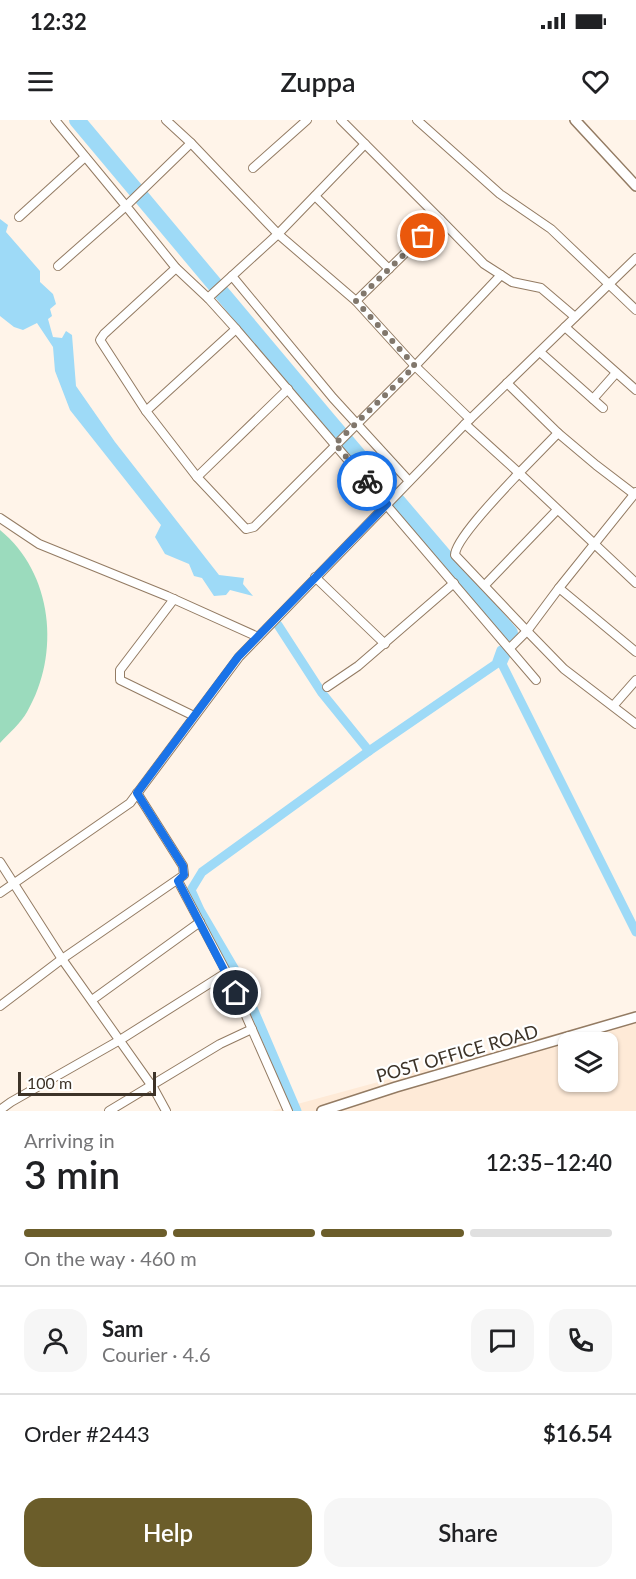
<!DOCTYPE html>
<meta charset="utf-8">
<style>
body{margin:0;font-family:Lato,sans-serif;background:#f6f6f6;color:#202124;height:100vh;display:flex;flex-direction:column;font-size:22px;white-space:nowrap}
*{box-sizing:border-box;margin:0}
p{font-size:20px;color:#757577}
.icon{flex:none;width:33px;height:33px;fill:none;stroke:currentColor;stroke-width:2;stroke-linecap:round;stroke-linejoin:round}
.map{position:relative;height:991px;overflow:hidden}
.details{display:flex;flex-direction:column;background:#fff;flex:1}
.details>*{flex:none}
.tools{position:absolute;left:558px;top:912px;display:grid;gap:12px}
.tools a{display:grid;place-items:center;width:60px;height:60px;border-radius:12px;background:#fff;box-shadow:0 2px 4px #0004;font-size:30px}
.scale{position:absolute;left:18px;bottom:15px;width:138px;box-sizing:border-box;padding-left:6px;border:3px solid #3d3328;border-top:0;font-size:16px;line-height:21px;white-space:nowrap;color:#3d3328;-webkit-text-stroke:4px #fff;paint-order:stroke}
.pin{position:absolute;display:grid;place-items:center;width:51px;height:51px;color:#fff;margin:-26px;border:3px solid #fff;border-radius:50%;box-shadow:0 2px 6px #0007}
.courier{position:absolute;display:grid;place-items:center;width:60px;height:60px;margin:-30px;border:4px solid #1a73e8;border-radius:50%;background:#fff;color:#222;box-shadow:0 2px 8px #0007}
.overview em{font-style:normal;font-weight:600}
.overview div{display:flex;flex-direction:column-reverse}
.overview{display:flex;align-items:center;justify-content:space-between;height:102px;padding:0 24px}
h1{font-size:39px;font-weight:600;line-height:45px}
.bar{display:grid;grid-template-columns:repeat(4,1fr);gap:9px 6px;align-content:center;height:72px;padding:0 24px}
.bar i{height:8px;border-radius:4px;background:#e0e0e0}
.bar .current{background:#6b5d2a}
.bar p{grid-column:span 4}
.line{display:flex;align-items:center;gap:15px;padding:0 24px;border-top:2px solid #e0e0e0}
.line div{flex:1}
.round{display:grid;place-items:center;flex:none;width:63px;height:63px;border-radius:18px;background:#f6f6f6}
.primary-button{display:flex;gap:12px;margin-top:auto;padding:12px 24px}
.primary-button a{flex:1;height:69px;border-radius:18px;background:#6b5d2a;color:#fff;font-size:24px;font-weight:600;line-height:69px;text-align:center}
.primary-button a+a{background:#f6f6f6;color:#202124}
.status{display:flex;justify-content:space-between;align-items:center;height:42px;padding:0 30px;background:#fff;direction:ltr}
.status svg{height:16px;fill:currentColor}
header{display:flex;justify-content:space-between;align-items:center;height:78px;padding:0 24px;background:#fff;font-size:27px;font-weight:600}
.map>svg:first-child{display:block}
.built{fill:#feead7;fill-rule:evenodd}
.green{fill:#9bdbbd}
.water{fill:#9edaf7}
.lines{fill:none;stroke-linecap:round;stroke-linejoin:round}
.canal{stroke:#9edaf7;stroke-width:9}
.river{stroke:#9edaf7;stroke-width:16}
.minor-casing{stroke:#937b63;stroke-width:10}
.tertiary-casing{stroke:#937b63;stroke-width:12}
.minor{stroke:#fff;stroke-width:8}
.tertiary{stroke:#fff;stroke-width:9}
.done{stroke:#81776c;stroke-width:6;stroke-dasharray:0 10.8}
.route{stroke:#1a73e8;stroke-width:8}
.labels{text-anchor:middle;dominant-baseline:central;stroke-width:4.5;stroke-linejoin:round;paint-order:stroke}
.street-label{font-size:18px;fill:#3d3328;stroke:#fff}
</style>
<div class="status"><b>12:32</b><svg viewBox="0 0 49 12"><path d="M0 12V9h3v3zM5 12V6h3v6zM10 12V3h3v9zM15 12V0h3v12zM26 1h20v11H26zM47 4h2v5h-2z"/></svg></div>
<header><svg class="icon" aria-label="menu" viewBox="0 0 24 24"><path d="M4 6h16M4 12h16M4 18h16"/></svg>Zuppa<svg class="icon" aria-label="heart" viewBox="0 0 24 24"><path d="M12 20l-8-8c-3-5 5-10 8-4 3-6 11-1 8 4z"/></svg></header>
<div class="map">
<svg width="636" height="991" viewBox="0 0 636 991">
<rect width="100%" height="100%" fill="#fff4e9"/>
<!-- built -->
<path class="built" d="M636 892V991H272L290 986ZM568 922H608V962H568Z"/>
<!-- green -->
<path class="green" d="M0 410C53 453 61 534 27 592 21 603 9 613 0 623Z"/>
<!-- water -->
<polygon class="water" points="0,99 8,105 6,112 40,151 40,162 53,174 56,184 50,189 52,196 48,199 53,217 62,218 66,211 72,215 76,266 115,322 219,455 244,458 243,464 253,476 230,470 226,475 214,476 202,458 194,456 189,444 165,434 155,417 161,405 70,290 55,251 53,227 37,203 23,210 14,207 0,196"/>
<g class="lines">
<!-- canal -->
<g class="canal">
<polyline points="278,505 322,573 369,631 496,544 501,530 506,535 502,544 636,812"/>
<polyline points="297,991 241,860 200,790 191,770 202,752 369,631"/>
</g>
<!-- river -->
<polyline class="river" points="77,0 329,301 510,513"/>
<defs>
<g id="minor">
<polyline points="55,0 126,86 58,146"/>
<polyline points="166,0 191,23 278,114 365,24"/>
<polyline points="341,0 440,99"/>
<polyline points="417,0 500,74 551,109 636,190"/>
<polyline points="191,23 126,86 176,148 208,178 236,209 536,560"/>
<polyline points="253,48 307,0"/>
<polyline points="315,76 389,149"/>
<polyline points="19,97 85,37"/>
<polyline points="208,178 232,156"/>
<polyline points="356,181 440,99 484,144 512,162 541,168 575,197"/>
<polyline points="565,207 636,270"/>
<polyline points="540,232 603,288"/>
<polyline points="507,263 558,313"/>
<polyline points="288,269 197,357 246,409 254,407 415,246 501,155"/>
<polyline points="593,279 616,253"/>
<polyline points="146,291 100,220 104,214 176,148"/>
<path d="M465 304 519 353C506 367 455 419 455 435L527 511 559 468"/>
<polyline points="197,357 146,291 236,209"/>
<polyline points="409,361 333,278 232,156 278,114 356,181 415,246 470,299"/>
<polyline points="636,372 559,468 636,532"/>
<polyline points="634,374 596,345 558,313 519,353 636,463"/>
<polyline points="0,398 39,424 167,476 258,517"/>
<polyline points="315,457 385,524"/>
<polyline points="485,465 557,390"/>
<polyline points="174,479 120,550 120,560 194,596"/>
<polyline points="510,528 527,511 564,549 636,604"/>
<polyline points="327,567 358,546 454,463"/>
<polyline points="614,585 636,560"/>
<polyline points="0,742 62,839 154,969 166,991"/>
<polyline points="178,761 228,855 288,991"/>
<polyline points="0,773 130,683 239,537 465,304 636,138"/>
<polyline points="92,880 200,802"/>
<polyline points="0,886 62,839 184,755 183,746 137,673"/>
<polyline points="0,990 11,982 120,920 226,853"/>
<polyline points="109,991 220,924 252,909"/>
</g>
<g id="tertiary">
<polyline points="575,0 636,66"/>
<polyline points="322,991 396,967 636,897"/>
</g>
</defs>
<!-- minor casing -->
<use href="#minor" class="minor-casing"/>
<!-- tertiary casing -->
<use href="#tertiary" class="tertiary-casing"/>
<!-- minor -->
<use href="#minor" class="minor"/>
<!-- tertiary -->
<use href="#tertiary" class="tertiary"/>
</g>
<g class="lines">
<!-- done -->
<polyline class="done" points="367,361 335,324 415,246 356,181 423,116"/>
<!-- route -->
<polyline class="route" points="236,873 178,761 184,755 183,746 137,673 238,537 387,384 367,361"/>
</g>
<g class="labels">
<!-- street labels -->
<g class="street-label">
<text transform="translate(457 933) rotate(-16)">POST OFFICE ROAD</text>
</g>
</g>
</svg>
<div class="tools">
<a><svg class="icon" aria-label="layers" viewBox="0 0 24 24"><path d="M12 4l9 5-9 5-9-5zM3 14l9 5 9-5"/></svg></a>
</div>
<div class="scale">100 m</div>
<div class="pin" style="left:423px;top:116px;background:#ea580c"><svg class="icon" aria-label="bag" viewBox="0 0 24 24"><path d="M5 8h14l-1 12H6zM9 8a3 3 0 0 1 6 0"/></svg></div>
<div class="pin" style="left:236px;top:873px;background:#1f2937"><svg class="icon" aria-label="home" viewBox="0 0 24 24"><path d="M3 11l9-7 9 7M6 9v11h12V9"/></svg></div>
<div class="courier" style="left:367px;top:361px"><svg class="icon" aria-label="bike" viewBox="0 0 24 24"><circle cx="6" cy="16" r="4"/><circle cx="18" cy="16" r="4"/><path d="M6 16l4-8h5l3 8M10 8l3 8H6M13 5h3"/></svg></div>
</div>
<section class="details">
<div class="overview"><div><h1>3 min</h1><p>Arriving in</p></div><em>12:35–12:40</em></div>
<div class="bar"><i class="current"></i><i class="current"></i><i class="current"></i><i></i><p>On the way · 460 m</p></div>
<div class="line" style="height:108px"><a class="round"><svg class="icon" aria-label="person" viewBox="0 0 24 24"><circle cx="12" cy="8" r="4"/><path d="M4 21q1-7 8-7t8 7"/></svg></a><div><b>Sam</b><p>Courier · 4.6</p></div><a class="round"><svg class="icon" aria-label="chat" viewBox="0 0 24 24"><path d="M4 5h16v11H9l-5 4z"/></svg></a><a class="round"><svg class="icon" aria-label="phone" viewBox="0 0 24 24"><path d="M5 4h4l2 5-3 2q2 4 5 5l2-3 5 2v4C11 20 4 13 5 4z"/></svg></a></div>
<div class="line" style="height:78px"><div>Order #2443</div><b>$16.54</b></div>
<div class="primary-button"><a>Help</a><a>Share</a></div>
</section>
